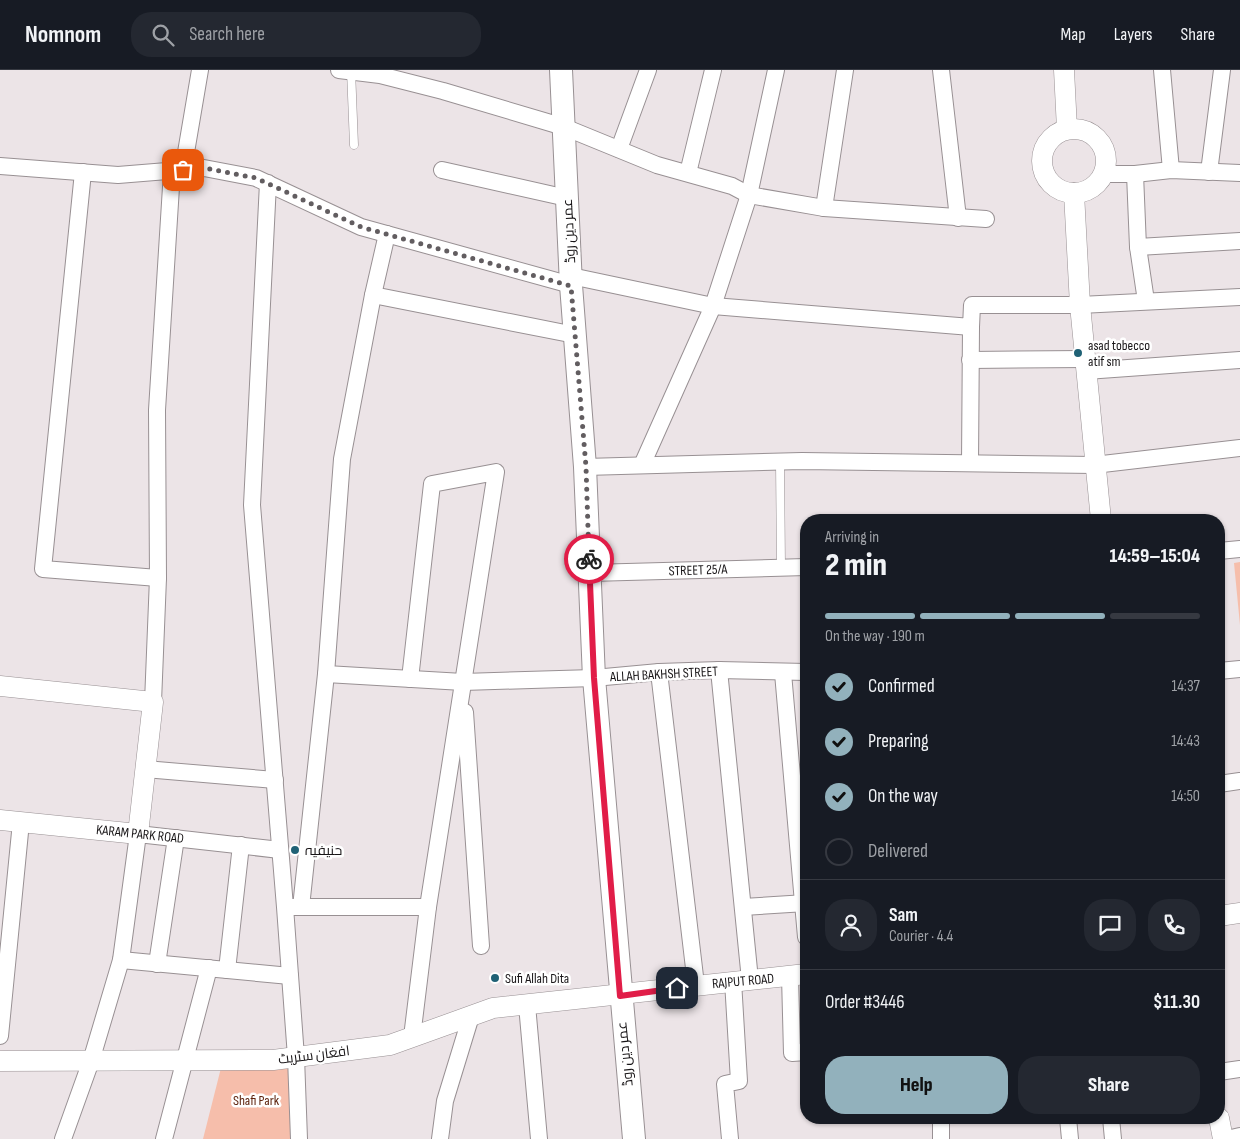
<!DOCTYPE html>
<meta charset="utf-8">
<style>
body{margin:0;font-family:"Sofia Sans Condensed",Cairo,sans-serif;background:#242831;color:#f1f3f6;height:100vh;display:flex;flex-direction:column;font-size:19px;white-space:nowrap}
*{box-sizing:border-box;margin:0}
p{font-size:16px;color:#9ea1a6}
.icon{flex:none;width:28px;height:28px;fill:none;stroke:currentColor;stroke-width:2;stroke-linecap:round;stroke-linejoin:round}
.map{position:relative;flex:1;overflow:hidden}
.drawer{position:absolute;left:800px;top:444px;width:425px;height:610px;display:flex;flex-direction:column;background:#171b24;border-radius:20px;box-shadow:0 1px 4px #0004}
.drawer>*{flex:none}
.pin{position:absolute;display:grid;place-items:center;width:42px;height:42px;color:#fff;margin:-21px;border-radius:10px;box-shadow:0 2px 8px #0006}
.courier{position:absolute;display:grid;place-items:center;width:50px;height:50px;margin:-25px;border:4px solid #e11d48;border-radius:50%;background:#fff;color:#222;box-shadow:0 1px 6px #0007}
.summary em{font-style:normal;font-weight:800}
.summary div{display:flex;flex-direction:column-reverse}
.summary{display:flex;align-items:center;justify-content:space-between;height:85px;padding:0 25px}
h1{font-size:32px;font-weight:800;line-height:38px}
.bar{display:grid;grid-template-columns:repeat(4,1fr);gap:8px 5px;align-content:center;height:60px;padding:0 25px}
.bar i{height:6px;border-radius:4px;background:#363941}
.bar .current{background:#92b1bc}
.bar p{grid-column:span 4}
.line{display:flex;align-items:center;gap:12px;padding:0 25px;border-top:1px solid #363941}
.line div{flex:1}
.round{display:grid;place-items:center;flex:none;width:52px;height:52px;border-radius:20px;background:#242831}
ol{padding:0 25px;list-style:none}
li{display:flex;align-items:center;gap:15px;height:55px}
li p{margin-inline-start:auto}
li .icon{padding:5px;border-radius:50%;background:#92b1bc;color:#111;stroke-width:4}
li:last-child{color:#9ea1a6}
li i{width:28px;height:28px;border:2px solid #363941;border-radius:50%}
.action{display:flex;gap:10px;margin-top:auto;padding:10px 25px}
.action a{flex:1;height:58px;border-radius:20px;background:#92b1bc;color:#111;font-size:20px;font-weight:800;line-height:58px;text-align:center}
.action a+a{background:#242831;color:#f1f3f6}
header{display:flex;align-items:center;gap:30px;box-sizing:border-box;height:70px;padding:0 25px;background:#171b24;border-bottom:1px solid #363941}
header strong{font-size:24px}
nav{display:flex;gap:28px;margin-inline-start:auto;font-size:18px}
.search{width:350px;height:45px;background:#242831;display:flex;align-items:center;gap:12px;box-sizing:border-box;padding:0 18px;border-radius:20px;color:#9ea1a6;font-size:19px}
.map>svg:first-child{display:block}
.green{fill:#f6beab}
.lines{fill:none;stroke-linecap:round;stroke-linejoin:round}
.service-casing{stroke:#989093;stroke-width:9}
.minor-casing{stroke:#989093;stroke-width:18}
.tertiary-casing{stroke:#989093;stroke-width:21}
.secondary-casing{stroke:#989093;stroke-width:24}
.service{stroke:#fff;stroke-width:8}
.minor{stroke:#fff;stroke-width:16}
.tertiary{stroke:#fff;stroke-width:20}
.secondary{stroke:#fff;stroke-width:22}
.done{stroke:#625d60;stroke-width:5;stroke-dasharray:0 9}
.route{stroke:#e11d48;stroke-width:6}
.poi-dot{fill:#1f6175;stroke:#fff;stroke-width:2}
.labels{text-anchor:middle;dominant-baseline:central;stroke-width:5;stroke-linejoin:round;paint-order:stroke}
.street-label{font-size:14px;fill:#181517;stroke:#fff}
.poi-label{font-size:14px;fill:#181517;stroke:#fff;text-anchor:start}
.park-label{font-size:14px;fill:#5d230d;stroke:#fff}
</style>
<header>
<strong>Nomnom</strong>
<div class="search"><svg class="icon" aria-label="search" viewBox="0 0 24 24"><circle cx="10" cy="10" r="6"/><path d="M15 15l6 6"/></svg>Search here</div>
<nav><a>Map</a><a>Layers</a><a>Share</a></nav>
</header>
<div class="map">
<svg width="1240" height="1069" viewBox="0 0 1240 1069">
<rect width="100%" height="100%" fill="#ece4e7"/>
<!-- green -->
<g class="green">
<polygon points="1240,492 1240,555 1234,493"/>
<polygon points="296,987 299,1069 203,1069 223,990"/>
</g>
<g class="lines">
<defs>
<g id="service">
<polyline points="351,0 354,75"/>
<polyline points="780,392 781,497"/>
</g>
<g id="minor">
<polyline points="339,0 380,5 443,21 564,57 657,95 732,116 749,125 824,138 986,149"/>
<polyline points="941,0 958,148"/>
<polyline points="1162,0 1171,100"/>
<polyline points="619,79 648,0"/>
<polyline points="0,96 118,105 204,98 256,108 361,157 571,215"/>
<polyline points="183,100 200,0"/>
<polyline points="442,100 567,128"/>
<polyline points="83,102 43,499 158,508"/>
<polyline points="1209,102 1222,0"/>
<polyline points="688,103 713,0"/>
<polyline points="1104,104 1135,104 1171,100 1240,103"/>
<polyline points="1135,104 1138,177 1146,231"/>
<polyline points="268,113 252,435 285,837 296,987 299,1069"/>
<polyline points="824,138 845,0"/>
<polyline points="1138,177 1240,171"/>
<polyline points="571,206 713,236 971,257 972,235 1080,235 1240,227"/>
<polyline points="373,225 575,265"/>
<polyline points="970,290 1085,289"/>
<polyline points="1086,301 1240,290"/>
<polyline points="970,393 971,257"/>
<polyline points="642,395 713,236 749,125 776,0"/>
<polyline points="585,397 802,391 1094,395 1240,378"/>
<polyline points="1219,481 1240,479"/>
<polyline points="590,503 806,497"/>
<polyline points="719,600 750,910"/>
<polyline points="1219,601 1240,599"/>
<polyline points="659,602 696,915"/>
<polyline points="783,603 806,867"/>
<polyline points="326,604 463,612 594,608 659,602 719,600 806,602"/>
<polyline points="410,609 432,414 496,402 428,837 412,967"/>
<polyline points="153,632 158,508 157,340 172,101"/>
<polyline points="465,642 481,876"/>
<polyline points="145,699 275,710"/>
<polyline points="1219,714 1240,711"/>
<polyline points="290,837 428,837"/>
<polyline points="301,837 326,604 342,389 373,225 387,164"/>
<polyline points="743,837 806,833"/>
<polyline points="121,890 290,906"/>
<polyline points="157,894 176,768"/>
<polyline points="227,900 241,775"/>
<polyline points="790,906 792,983 806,982"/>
<polyline points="527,935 539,1069"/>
<polyline points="0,966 21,752"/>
<polyline points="1219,1002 1240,999"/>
<polyline points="941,1048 941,1069"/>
<polyline points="1068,1048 1070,1069"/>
<polyline points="1111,1048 1113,1069"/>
<polyline points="63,1069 91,991 121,890 138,764 280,780"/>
<polyline points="164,1069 209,898"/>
<polyline points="440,1069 445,1031 471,946"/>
<polyline points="730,1069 725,1014 739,1011 733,911"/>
<polyline points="1227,1069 1240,1066"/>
</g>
<g id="tertiary">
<polyline points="1064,0 1067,59"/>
<circle cx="1074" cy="91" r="32"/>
<polyline points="1074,123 1080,235 1101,450"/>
<polyline points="0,616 153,632 138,764 0,750"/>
<polyline points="1219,846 1240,843"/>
<polyline points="0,991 273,990 390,975 493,938 806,904"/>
<polyline points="1219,1048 1223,1069"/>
</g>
<polyline id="secondary" points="561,0 571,215 585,397 594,608 634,1069"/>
</defs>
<!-- service casing -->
<use href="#service" class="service-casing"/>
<!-- minor casing -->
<use href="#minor" class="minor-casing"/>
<!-- tertiary casing -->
<use href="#tertiary" class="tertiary-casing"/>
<!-- secondary casing -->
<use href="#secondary" class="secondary-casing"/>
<!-- service -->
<use href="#service" class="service"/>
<!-- minor -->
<use href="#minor" class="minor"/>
<!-- tertiary -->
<use href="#tertiary" class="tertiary"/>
<!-- secondary -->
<use href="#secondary" class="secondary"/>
</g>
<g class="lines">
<!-- done -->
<polyline class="done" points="183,100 204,98 256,108 361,157 571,216 586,397 589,489"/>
<!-- route -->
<polyline class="route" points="589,489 594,608 620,926 677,918"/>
</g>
<!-- markers -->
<g class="poi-dot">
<circle cx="1078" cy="283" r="5"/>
<circle cx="295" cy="780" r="5"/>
<circle cx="495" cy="908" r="5"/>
</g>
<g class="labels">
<!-- street labels -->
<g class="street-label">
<text transform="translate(569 161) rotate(-93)">عمر دین روڈ</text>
<text transform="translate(698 500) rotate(-2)">STREET 25/A</text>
<text transform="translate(664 604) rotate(-3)">ALLAH BAKHSH STREET</text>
<text transform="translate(140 764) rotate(6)">KARAM PARK ROAD</text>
<text transform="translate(743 911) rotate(-5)">RAJPUT ROAD</text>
<text transform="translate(625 984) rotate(-96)">عمر دین روڈ</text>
<text transform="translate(314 985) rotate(-7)">افغان سٹریٹ</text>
</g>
<!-- poi labels -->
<g class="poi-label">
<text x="1088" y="275">asad tobecco<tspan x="1088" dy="16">atif sm</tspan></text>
<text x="305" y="780">حنیفیہ</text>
<text x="505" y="908">Sufi Allah Dita</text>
</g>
<!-- park labels -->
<g class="park-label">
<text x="256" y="1030">Shafi Park</text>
</g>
</g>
</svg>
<div class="pin" style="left:183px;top:100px;background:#ea580c"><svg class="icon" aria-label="bag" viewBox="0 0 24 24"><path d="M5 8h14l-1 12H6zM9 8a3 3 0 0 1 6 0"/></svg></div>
<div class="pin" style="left:677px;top:918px;background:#1f2937"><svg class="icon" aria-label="home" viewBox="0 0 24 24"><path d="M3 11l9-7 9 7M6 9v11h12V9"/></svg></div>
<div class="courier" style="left:589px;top:489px"><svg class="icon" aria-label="bike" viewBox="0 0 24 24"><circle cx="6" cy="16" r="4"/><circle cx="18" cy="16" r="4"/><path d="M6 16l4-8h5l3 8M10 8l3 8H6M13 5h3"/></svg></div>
<section class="drawer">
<div class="summary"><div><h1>2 min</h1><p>Arriving in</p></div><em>14:59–15:04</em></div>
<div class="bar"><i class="current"></i><i class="current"></i><i class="current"></i><i></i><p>On the way · 190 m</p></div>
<ol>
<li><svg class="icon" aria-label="check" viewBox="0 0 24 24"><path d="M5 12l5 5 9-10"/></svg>Confirmed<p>14:37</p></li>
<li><svg class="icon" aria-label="check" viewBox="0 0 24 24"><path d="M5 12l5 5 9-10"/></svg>Preparing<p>14:43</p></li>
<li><svg class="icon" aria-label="check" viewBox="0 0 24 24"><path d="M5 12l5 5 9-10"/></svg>On the way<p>14:50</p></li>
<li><i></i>Delivered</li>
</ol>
<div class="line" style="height:90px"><a class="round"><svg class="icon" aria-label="person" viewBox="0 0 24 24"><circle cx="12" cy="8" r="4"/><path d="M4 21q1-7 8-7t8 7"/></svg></a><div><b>Sam</b><p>Courier · 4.4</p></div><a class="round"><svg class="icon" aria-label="chat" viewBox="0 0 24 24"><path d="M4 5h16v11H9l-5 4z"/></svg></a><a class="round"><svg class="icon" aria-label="phone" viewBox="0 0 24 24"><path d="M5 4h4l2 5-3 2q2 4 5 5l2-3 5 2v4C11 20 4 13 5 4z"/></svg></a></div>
<div class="line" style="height:65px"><div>Order #3446</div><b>$11.30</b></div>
<div class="action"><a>Help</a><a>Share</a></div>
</section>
</div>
